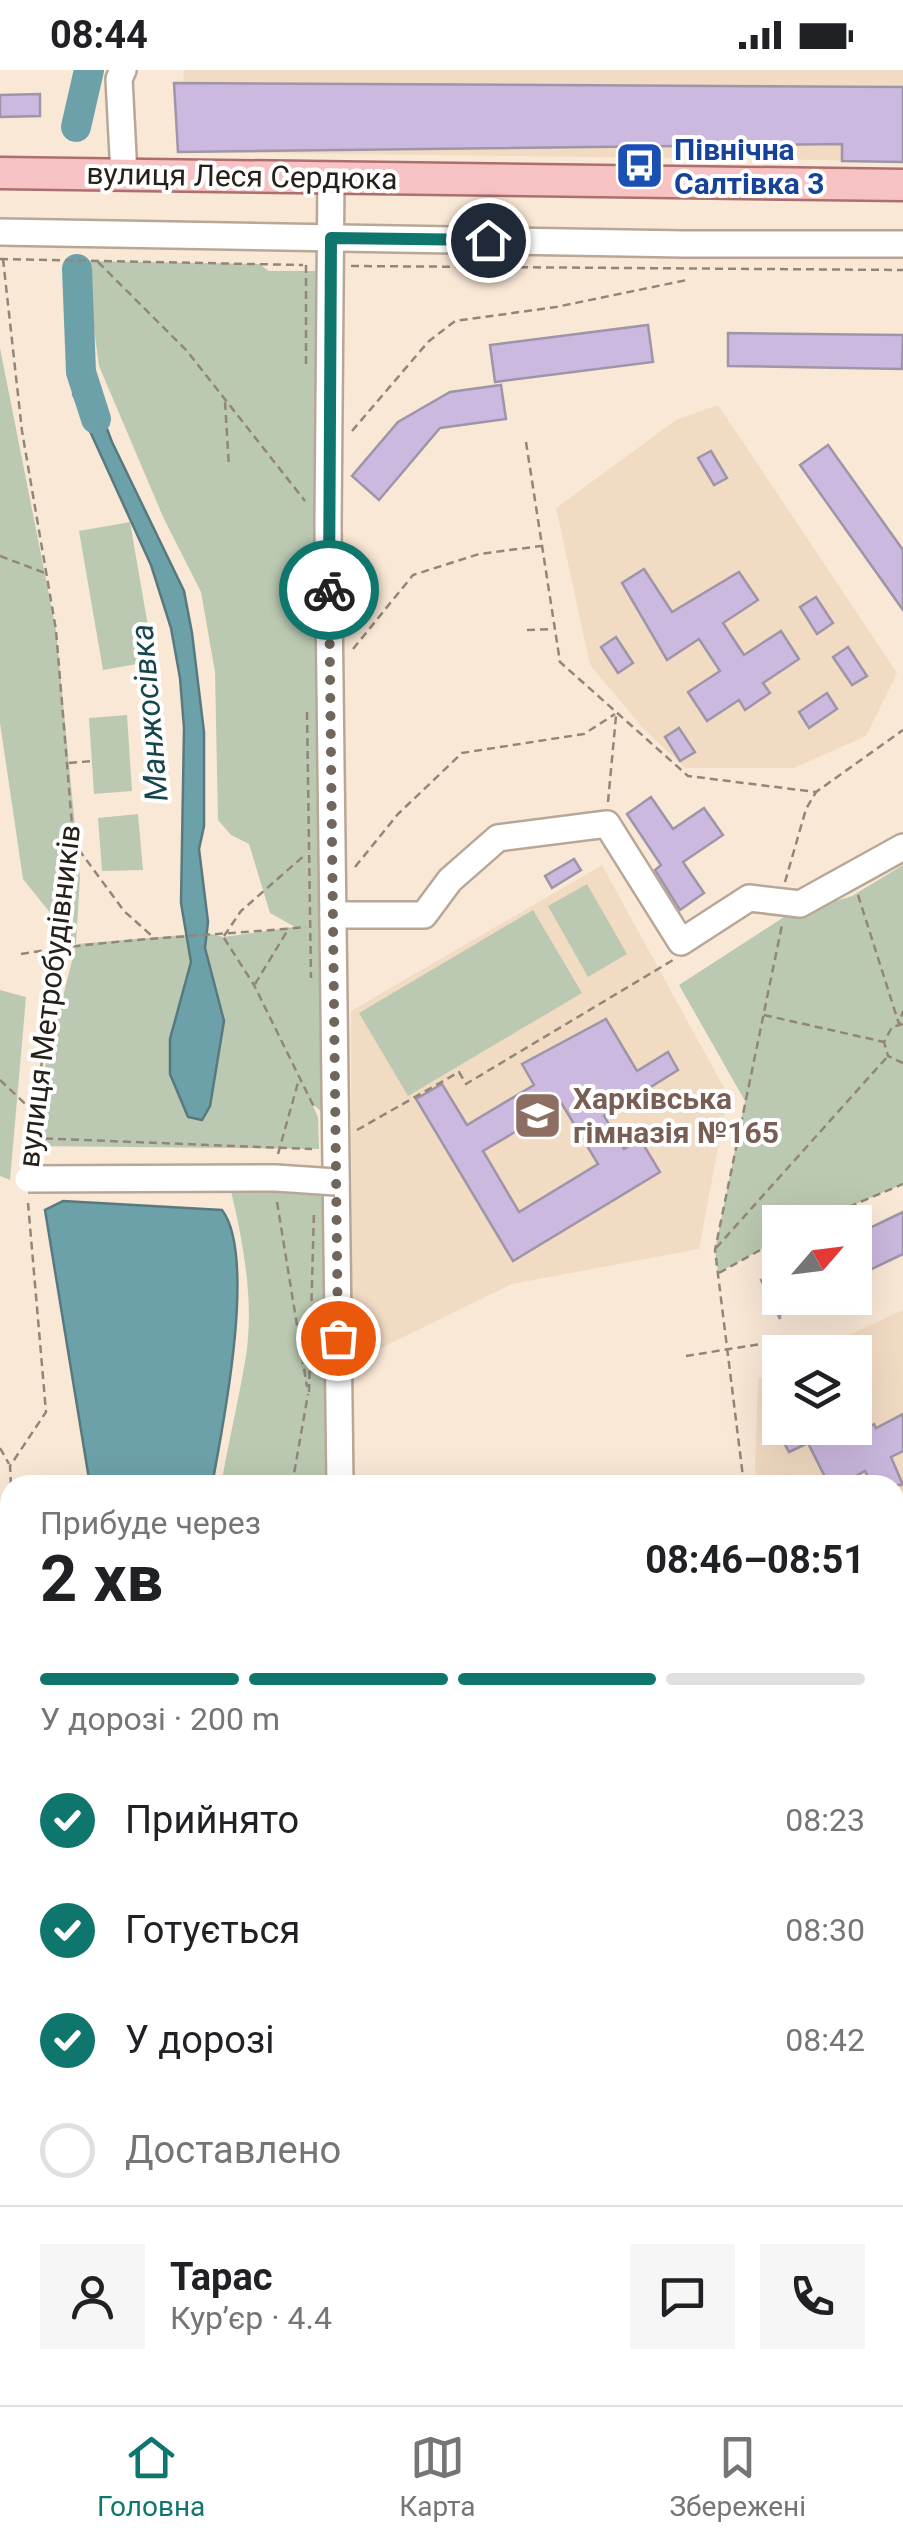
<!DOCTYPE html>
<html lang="uk">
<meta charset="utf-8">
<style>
body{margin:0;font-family:Roboto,sans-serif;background:#f6f6f6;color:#202124;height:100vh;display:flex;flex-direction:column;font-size:38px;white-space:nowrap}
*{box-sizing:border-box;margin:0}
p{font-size:32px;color:#757577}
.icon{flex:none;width:55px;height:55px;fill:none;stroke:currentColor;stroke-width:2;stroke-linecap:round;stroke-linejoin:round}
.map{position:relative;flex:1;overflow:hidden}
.panel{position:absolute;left:0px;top:1405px;width:905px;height:930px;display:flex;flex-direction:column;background:#fff;border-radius:30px 30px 0 0;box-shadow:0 10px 40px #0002}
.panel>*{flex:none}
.needle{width:65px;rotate:62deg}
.tools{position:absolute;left:762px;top:1135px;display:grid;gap:20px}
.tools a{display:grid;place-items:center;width:110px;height:110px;border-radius:0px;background:#fff;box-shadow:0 10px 40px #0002;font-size:50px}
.pin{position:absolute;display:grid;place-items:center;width:85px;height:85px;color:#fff;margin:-42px;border:5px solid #fff;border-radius:50%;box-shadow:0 2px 10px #0007}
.courier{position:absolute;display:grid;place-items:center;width:100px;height:100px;margin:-50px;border:8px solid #0f766e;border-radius:50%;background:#fff;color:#222;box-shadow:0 2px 12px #0007}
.head em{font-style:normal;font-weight:700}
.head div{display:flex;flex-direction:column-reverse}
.head{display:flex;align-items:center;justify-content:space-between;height:170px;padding:0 40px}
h1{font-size:65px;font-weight:700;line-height:75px}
.bar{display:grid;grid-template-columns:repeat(4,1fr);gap:15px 10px;align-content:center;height:120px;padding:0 40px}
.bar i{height:12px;border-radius:8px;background:#e0e0e0}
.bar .on{background:#0f766e}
.bar p{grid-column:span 4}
.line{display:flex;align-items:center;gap:25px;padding:0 40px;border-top:2px solid #e0e0e0}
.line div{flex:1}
.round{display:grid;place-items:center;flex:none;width:105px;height:105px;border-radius:0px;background:#f6f6f6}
ol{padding:0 40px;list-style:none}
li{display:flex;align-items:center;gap:30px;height:110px}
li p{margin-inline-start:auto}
li .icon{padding:10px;border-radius:50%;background:#0f766e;color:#fff;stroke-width:4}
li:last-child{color:#757577}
li i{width:55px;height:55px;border:5px solid #e0e0e0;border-radius:50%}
.status{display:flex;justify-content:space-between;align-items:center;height:70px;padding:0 50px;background:#fff;direction:ltr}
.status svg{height:28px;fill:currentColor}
.menu{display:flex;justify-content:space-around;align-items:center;height:140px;border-top:2px solid #e0e0e0;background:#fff;font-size:28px;color:#757577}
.menu a{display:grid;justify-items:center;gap:5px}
.menu .on{color:#0f766e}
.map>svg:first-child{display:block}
.built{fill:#f2dbc3}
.green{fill:#bbc9b2}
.water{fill:#6da1aa;stroke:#587a7e;stroke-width:2.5}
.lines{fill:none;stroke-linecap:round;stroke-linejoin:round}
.river{stroke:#6da1aa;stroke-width:30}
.building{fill:#cbb9df;stroke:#9f95a9;stroke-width:2.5;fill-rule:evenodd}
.minor-casing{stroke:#b8a796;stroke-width:30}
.major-casing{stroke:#aa6f6e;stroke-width:35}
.path{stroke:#928679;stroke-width:2.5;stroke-dasharray:8 5;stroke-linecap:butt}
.minor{stroke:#fff;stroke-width:25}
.major{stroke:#f7c2c3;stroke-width:30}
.minor-bridge-casing{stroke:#b8a796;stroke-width:30;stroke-linecap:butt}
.minor-bridge{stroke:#fff;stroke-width:25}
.done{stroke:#70665b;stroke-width:10;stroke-dasharray:0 18}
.route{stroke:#0f766e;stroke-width:12}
.labels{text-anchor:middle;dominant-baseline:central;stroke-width:8;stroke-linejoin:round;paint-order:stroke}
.transit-label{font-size:30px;font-weight:bold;fill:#164399;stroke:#fff;text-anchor:start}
.street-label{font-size:30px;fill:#262019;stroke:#fff}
.education-label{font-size:30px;font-weight:bold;fill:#785e54;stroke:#fff;text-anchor:start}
.water-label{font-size:32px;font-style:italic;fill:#15454d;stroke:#fff}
</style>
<div class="status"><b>08:44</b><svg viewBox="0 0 49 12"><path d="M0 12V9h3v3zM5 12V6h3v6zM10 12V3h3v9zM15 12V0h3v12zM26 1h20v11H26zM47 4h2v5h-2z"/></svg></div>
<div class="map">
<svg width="903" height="2335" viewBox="0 0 903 2335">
<rect width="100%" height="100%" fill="#fae8d6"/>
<!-- built -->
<g class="built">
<polygon points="184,0 903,0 903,91 178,82"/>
<polygon points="718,335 897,603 866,666 794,698 685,698 642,657 590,595 556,438 676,350"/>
<polygon points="602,795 728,1025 699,1179 512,1214 352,1292 351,941"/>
<polygon points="903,1240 903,1549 895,1553 895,1415 759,1415 755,1399 758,1309 780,1298 780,1358 855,1358 855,1282 813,1282"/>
<polygon points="0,1589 5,1590 10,1655 10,1986 0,1990"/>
</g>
<!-- green -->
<g class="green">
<polygon points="85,191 259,194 269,201 332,201 335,1037 321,1041 312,1034 318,1047 319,1079 31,1076 44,1001 76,875 23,809 0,653 0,278 56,560 80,808 76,874 207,863 223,867 295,857 270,843 249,774 231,765 218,750 215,602 201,522 164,449 99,296"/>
<polygon points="130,452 154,591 103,600 79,461"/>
<polygon points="127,645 132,721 94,724 89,648"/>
<polygon points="138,744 143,800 102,801 98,748"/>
<polygon points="903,795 903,1114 813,1152 780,1152 780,1169 718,1203 715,1180 745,1031 679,915 784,847 852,826"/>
<polygon points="587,814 627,884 588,907 548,836"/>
<polygon points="533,840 582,923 408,1026 359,943"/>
<polygon points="0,920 26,927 10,1110 0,1106"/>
<path d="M244 1117 337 1122 340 1415H221C228 1374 238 1333 245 1292 255 1236 244 1176 231 1121Z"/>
<polygon points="903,1833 903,1958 898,1960 895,1952 895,1836"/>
<polygon points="37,2325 349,2325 350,2335 37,2335"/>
</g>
<!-- water -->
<g class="water">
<polygon points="87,307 112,372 184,521 192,563 204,662 204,756 199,779 208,852 205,878 224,951 210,1036 202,1050 188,1047 170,1004 170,969 191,892 181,833 184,658 180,608 171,558 151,495 73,324"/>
<path d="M63 1131 222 1140C257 1186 223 1356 212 1415H90L45 1140Z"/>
</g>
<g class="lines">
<!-- river -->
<g class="river">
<polyline points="76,57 89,0"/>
<polyline points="77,199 81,302 96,349"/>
<polyline points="139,2335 140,2325"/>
</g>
</g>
<!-- building -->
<g class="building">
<polygon points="174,13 903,17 903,92 842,91 842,74 178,82"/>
<polygon points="40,24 40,46 0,47 0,25"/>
<polygon points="648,255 653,292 495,312 490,275"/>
<polygon points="728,263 903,265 902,299 728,296"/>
<polygon points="501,315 506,349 440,358 379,430 352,406 398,352 450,322"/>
<polygon points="828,375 903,480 903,540 800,395"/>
<polygon points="711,381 727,408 714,415 698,388"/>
<polygon points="644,499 672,542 739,502 758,530 723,553 744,585 781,561 799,589 763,613 770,623 745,640 739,630 707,651 688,622 720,601 699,569 667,590 622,513"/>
<polygon points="816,527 833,553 817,564 800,537"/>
<polygon points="616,567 633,593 618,603 601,577"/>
<polygon points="848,577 867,606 852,615 833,587"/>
<polygon points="827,623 837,639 809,658 799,642"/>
<polygon points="679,658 695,682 680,691 665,667"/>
<polygon points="651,727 673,759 704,738 723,765 683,792 704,823 680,840 655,800 661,795 627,744"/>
<polygon points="574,789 581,800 552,818 545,806"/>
<path d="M606 949 637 1001 668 982 678 1000 604 1046 624 1079 640 1069 660 1102 513 1191 416 1029 442 1014 467 1055 534 1015 522 994ZM562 1034 598 1094 519 1142 483 1081Z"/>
<polygon points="903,1142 903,1184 855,1207 855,1165"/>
<polygon points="780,1201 780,1228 813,1228 780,1244 780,1249 761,1210"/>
<polygon points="903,1344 903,1381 891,1387 903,1415 872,1415 865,1401 839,1415 829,1415 808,1373 789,1382 776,1358 868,1358 874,1354 876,1358"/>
</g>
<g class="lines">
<defs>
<g id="minor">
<polyline points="123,0 119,9 124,105"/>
<polyline points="331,106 328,455 340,1415"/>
<polyline points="0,162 684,174 903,174"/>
<polyline points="333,845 424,845 450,810 498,768 607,754 681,872 749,828 800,834 903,777"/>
<polyline points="0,2072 1,2046"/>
<polyline points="895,2137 903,2133"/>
<polyline points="356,2325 356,2335"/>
<polyline points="538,2325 542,2335"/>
<polyline points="720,2335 720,2325"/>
<polyline points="876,2335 903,2321"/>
</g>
<polyline id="major" points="0,103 903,115"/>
</defs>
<!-- minor casing -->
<use href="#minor" class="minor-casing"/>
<!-- major casing -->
<use href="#major" class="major-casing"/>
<!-- path -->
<g class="path">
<polyline points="0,189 303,195"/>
<polyline points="3,189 22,361 56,560 72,755 30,1085"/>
<polyline points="98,192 187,281 305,431"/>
<polyline points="306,195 306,299"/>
<polyline points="351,196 903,200"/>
<polyline points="225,332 229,397"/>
<polyline points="352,361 428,272 455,251 556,237 687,210"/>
<polyline points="526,372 560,592 688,706 816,722 903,660"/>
<polyline points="0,486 45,503"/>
<polyline points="527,560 553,559"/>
<polyline points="353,579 413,505 479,484 541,476"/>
<polyline points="307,642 311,908"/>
<polyline points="69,693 92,691"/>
<polyline points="608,732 616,646"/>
<polyline points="71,769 124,841 152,866"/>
<polyline points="355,797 398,744 462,683 584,664 615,644"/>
<polyline points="785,812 806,739 816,722"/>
<polyline points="858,825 899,954 903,941"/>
<polyline points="224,866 241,841 306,784"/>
<polyline points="224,868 254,915 314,1037"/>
<path d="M21 884C117 868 211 866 306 857"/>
<polyline points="255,914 289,858"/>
<polyline points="764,945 884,972"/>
<polyline points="903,954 892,957 884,972 888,986 903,993"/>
<polyline points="0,1010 35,1043"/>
<polyline points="357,1060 459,1002 466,1014 673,890"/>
<polyline points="32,1068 312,1079"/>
<polyline points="278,1084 299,1009"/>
<polyline points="277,1132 307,1317"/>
<polyline points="813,1152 903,1114"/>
<polyline points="716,1178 888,986"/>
<polyline points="719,1203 780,1169"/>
<polyline points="686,1286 804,1267"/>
<polyline points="309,1322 314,1141"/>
<polyline points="0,1378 9,1394"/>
<polyline points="11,1415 10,1396 46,1342 28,1133"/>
<polyline points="292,1415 308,1324"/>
<polyline points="744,1415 715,1180 782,855"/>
<polyline points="0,1556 10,1557"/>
<polyline points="0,1669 9,1758 0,1776"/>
<polyline points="895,1703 903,1699"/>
<polyline points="6,1994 10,1996"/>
<polyline points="895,1997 903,2012"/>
<polyline points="895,2021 903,2017"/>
<polyline points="0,2113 10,2113"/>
<polyline points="92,2335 96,2325"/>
<polyline points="636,2335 636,2325"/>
</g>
<!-- minor -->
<use href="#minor" class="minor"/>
<!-- major -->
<use href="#major" class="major"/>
<defs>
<polyline id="minor-bridge" points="28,1109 276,1108 336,1112"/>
</defs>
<!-- minor-bridge casing -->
<use href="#minor-bridge" class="minor-bridge-casing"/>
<!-- minor-bridge -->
<use href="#minor-bridge" class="minor-bridge"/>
</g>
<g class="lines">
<!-- done -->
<polyline class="done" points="329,520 338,1268"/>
<!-- route -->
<polyline class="route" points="329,520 331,168 488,170"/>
</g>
<!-- icons -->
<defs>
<symbol id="bus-square" viewBox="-11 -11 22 22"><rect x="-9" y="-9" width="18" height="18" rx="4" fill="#1a4fb4" stroke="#fff"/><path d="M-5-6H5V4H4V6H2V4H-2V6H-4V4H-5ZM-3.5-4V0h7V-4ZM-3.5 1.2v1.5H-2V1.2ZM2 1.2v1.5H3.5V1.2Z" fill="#fff"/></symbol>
<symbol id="school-square" viewBox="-11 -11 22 22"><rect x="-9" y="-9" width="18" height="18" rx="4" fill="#8d6e63" stroke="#fff"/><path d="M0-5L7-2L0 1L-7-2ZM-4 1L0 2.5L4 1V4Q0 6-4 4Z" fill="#fff"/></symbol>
</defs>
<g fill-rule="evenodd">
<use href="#bus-square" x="612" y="68" width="55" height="55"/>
<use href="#school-square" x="510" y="1018" width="55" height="55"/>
</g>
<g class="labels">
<!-- transit labels -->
<g class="transit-label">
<text x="674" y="79">Північна<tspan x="674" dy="34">Салтівка 3</tspan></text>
</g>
<!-- street labels -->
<g class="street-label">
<text transform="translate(242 106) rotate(1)">вулиця Леся Сердюка</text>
<text transform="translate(49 926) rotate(-83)">вулиця Метробудівників</text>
</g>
<!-- education labels -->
<g class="education-label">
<text x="573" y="1028">Харківська<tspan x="573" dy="34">гімназія №165</tspan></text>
</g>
<!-- water labels -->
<g class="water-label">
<text transform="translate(149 643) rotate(-95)">Манжосівка</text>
</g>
</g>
</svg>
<div class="tools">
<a><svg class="needle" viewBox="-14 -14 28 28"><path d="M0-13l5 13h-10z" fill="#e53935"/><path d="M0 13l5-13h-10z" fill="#757577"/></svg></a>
<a><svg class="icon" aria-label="layers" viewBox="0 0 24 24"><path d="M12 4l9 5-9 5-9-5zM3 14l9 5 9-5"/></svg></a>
</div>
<div class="pin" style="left:338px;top:1268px;background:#ea580c"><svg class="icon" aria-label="bag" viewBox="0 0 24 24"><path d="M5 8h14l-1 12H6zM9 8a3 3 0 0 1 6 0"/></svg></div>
<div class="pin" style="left:488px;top:170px;background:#1f2937"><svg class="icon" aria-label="home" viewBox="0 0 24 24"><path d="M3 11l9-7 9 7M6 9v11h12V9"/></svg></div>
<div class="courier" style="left:329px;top:520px"><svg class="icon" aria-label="bike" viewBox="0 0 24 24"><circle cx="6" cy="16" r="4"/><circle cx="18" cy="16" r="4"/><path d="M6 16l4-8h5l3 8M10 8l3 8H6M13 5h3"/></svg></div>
<section class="panel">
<div class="head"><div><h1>2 хв</h1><p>Прибуде через</p></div><em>08:46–08:51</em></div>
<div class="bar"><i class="on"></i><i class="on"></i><i class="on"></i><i></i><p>У дорозі · 200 m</p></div>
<ol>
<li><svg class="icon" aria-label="check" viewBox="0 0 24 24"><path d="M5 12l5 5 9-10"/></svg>Прийнято<p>08:23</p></li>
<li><svg class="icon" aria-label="check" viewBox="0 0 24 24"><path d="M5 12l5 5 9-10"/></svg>Готується<p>08:30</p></li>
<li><svg class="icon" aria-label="check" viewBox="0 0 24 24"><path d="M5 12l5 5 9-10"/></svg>У дорозі<p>08:42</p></li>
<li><i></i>Доставлено</li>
</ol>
<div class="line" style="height:180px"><a class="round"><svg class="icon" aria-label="person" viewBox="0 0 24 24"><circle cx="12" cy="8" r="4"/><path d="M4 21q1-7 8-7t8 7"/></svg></a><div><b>Тарас</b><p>Кур’єр · 4.4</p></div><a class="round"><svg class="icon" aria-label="chat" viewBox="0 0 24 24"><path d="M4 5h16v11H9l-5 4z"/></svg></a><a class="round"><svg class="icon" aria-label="phone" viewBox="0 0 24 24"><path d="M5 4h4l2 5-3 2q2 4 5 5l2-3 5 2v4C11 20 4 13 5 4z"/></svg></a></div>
</section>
</div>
<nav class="menu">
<a class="on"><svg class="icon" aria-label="home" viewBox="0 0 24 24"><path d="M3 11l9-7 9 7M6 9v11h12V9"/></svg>Головна</a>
<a><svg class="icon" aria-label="map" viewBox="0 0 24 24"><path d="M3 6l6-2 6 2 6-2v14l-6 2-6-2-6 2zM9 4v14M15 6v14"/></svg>Карта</a>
<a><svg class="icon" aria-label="saved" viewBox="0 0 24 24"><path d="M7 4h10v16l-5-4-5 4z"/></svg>Збережені</a>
</nav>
